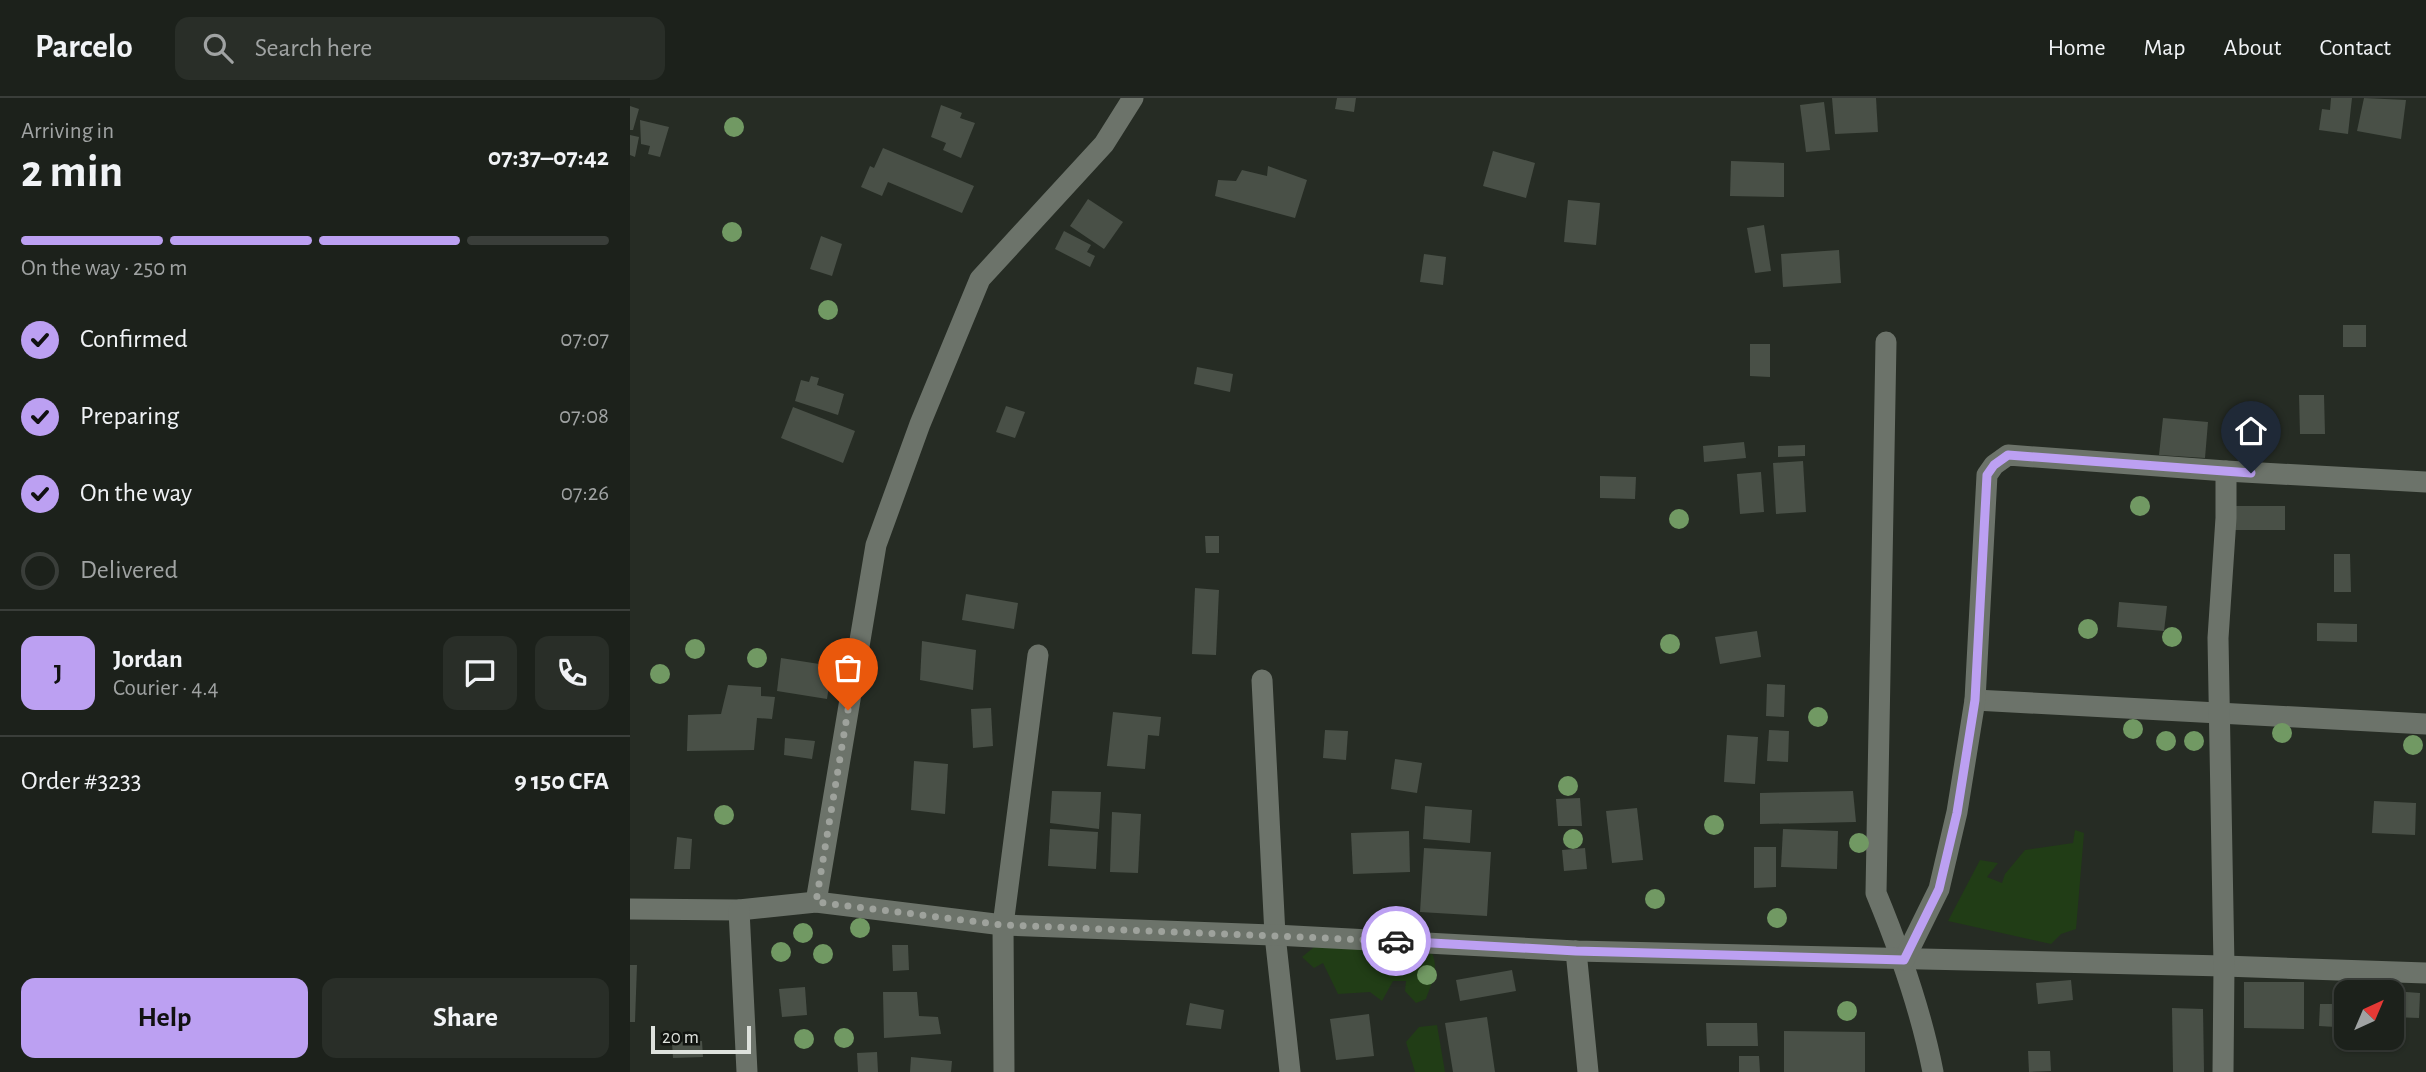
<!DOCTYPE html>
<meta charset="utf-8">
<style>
body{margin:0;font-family:"Alegreya Sans",sans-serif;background:#292e28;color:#f1f3f6;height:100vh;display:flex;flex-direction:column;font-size:26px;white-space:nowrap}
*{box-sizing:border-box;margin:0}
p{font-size:23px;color:#a0a3a3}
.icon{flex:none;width:38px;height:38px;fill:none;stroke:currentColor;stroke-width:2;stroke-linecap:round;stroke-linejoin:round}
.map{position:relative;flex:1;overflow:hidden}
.sheet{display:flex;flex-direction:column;background:#1c211b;width:630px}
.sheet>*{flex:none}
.needle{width:46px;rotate:44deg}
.tools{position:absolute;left:1704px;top:882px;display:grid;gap:14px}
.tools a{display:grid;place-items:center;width:70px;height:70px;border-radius:14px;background:#1c211b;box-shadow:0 2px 5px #0004,0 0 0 2px #3a3e3a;font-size:35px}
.scale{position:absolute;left:21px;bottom:18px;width:100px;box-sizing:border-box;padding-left:7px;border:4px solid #dee2dd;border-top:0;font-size:19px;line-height:24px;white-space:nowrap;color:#dee2dd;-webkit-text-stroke:5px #111410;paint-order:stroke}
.pin{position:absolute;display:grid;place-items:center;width:60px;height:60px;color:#fff;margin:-72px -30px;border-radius:50% 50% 50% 0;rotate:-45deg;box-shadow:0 0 7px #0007}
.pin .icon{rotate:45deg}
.courier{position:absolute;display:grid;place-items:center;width:70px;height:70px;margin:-35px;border:5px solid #bca0f2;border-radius:50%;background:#fff;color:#222;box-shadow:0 2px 9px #0007}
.summary em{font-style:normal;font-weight:700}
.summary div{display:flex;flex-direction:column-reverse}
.summary{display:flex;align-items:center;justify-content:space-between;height:119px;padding:0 21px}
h1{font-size:46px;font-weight:700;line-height:52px}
.bar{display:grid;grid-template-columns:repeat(4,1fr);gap:10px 7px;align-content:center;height:84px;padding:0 21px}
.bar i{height:9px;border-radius:5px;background:#3a3e3a}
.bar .current{background:#bca0f2}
.bar p{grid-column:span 4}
.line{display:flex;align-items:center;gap:18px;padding:0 21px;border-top:2px solid #3a3e3a}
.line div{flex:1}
.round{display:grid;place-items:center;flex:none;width:74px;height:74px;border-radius:14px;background:#292e28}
ol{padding:0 21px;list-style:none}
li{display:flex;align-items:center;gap:21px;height:77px}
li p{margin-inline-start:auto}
li .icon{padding:7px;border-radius:50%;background:#bca0f2;color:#111;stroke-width:4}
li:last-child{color:#a0a3a3}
li i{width:38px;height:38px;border:4px solid #3a3e3a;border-radius:50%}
.button{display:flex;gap:14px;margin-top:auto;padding:14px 21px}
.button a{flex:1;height:80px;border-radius:14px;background:#bca0f2;color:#111;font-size:28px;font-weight:700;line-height:80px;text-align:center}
.button a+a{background:#292e28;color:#f1f3f6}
header{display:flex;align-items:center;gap:42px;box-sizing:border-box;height:98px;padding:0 35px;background:#1c211b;border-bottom:2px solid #3a3e3a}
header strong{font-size:33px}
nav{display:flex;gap:38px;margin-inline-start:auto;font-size:24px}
.search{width:490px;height:63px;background:#292e28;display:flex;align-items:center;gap:18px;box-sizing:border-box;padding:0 24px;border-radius:14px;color:#a0a3a3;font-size:26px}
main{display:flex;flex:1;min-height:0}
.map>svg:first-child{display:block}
.green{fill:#213d16}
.building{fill:#495047}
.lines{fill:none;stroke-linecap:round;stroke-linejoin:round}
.street{stroke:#6c736a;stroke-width:21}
.tree{fill:#719963}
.done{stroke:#9ea29c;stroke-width:7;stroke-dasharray:0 12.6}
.route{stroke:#bca0f2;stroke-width:9}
</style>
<header>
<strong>Parcelo</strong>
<div class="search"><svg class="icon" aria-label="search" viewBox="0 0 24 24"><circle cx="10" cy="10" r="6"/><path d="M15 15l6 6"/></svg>Search here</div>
<nav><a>Home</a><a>Map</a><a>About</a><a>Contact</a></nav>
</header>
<main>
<section class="sheet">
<div class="summary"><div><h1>2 min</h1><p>Arriving in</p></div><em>07:37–07:42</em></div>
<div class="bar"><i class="current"></i><i class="current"></i><i class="current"></i><i></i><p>On the way · 250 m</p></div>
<ol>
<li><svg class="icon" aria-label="check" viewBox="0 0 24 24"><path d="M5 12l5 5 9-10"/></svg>Confirmed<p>07:07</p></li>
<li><svg class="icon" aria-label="check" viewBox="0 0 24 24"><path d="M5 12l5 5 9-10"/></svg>Preparing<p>07:08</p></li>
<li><svg class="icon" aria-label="check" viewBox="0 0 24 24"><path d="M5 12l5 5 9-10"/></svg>On the way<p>07:26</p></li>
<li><i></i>Delivered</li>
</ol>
<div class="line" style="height:126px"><b class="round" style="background:#bca0f2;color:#111">J</b><div><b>Jordan</b><p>Courier · 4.4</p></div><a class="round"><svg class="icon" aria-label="chat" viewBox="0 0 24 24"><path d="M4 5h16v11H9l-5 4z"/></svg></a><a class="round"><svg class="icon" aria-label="phone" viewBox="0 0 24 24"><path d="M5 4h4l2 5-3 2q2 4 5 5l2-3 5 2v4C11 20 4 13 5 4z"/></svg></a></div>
<div class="line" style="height:91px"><div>Order #3233</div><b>9 150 CFA</b></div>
<div class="button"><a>Help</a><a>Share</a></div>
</section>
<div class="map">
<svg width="1796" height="974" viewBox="0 0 1796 974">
<rect width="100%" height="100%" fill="#262c24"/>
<!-- green -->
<g class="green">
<polygon points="1445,732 1454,735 1446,831 1431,836 1421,846 1318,823 1350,762 1368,765 1357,779 1372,785 1375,776 1395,752 1443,745"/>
<path d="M689 845 801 853C810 871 802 884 796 901L786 905 775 893 776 883H763L752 903 740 894 708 896 693 865 684 870 672 859Z"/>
<polygon points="807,927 815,974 785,974 776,944 789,929"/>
</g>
<!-- building -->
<g class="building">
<polygon points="707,0 726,0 724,14 705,11"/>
<polygon points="1202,0 1246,0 1248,34 1205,36"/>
<polygon points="1701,0 1722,0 1718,36 1689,32 1692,11 1700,12"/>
<polygon points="1734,0 1776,2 1771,41 1727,33"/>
<polygon points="1194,4 1200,52 1176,54 1170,7"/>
<polygon points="311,7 332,15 330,20 345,25 331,60 313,52 316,45 301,39"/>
<polygon points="0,8 9,11 3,32 0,32"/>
<polygon points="10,22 39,29 30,59 18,56 20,48 11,46"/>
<polygon points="0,37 9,39 5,59 0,57"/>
<polygon points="253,50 344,88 332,115 258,84 252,98 231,89 240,68 244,70"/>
<polygon points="863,53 905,65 896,100 853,88"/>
<polygon points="1101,63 1154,65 1154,99 1100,98"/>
<polygon points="638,68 677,82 665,120 585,98 588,82 606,83 612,72 637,78"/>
<polygon points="458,101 493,124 474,151 440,128"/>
<polygon points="938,102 970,105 966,147 934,144"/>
<polygon points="1134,127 1141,173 1125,175 1117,130"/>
<polygon points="434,133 461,147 457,154 465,158 460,169 425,151"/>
<polygon points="191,138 212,146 202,178 180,171"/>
<polygon points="1209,152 1211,185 1153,189 1151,156"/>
<polygon points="794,156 816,159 813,187 790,184"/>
<rect x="1713" y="227" width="23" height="22"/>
<polygon points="1120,246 1140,246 1140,279 1120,278"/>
<polygon points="567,269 603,276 600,294 564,286"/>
<polygon points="181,278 189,280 187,287 214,296 208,317 165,303 171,282 179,284"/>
<polygon points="1669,297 1694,297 1695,336 1670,336"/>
<polygon points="376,308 395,314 385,340 366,334"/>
<polygon points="163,309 225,333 213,365 151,340"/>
<polygon points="1533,320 1578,324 1575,360 1529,357"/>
<polygon points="1114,344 1116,360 1074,364 1073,348"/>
<polygon points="1175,347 1175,358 1148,359 1148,348"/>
<polygon points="1173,363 1176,414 1146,416 1143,365"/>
<polygon points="1131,374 1134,414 1110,416 1107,376"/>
<polygon points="970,378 1006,379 1005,401 970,400"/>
<rect x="1604" y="408" width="51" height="24"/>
<polygon points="575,438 589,438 589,455 576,455"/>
<polygon points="1704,456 1720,456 1721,494 1704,494"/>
<polygon points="565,490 589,492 586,557 562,556"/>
<polygon points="336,496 388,505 384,531 332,522"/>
<polygon points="1489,504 1537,508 1534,533 1487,529"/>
<polygon points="1687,525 1727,526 1727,544 1687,543"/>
<polygon points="1127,533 1131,559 1090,566 1085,539"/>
<polygon points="292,543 346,552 343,592 290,582"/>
<polygon points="151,560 202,568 197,601 147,593"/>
<polygon points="1137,586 1155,587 1154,619 1136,618"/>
<polygon points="98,587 131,589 131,598 145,599 142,621 127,620 124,652 57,653 58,617 91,616"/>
<polygon points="361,610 363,648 343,650 341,611"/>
<polygon points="483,614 531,619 529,638 518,637 515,671 477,668"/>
<polygon points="695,632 718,633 716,662 693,660"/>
<polygon points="1139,632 1159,633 1158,664 1137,663"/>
<polygon points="1097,637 1128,639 1125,686 1094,684"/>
<polygon points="155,640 185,643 182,661 154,657"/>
<polygon points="765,661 792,665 787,695 761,691"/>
<polygon points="284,663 318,666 315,716 281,712"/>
<polygon points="422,693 471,694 469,731 420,725"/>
<polygon points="1223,693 1226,724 1130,726 1130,695"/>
<polygon points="950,700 952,728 928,728 926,701"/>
<polygon points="1744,703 1786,705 1785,737 1742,735"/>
<polygon points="795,708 842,712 840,745 793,741"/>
<polygon points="1007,710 1013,762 982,765 976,713"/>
<polygon points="482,714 511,716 508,775 480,774"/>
<polygon points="420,731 468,734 466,771 418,768"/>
<polygon points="1153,731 1208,733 1207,771 1151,769"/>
<polygon points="779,733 780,774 723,776 721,735"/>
<polygon points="47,739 62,741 60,771 44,771"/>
<polygon points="1124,749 1146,749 1146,789 1124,790"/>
<polygon points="794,750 861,754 857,818 790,814"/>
<polygon points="955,750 957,771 934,773 932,752"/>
<polygon points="262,847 278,847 279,872 263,873"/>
<polygon points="0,867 7,867 5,924 0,924"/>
<polygon points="882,872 886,893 830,903 826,882"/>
<polygon points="1441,882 1443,902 1408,906 1406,885"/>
<polygon points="1614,884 1674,884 1674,931 1614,930"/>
<polygon points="175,889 177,917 152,919 149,891"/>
<polygon points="1762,893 1790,895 1789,920 1762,919"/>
<polygon points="253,894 287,894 289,918 308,919 311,936 254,940"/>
<polygon points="560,905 594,912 591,931 556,927"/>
<polygon points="1690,906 1706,906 1706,929 1689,928"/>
<polygon points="1542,910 1573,911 1574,974 1543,974"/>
<polygon points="739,916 744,958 706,962 700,921"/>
<polygon points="857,919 865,974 823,974 815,925"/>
<polygon points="1076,925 1127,925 1128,948 1077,948"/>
<polygon points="1154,933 1235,934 1235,974 1154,974"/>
<polygon points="72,943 73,959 43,960 42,944"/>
<polygon points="1398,953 1420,953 1421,973 1399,974"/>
<polygon points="247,954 248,974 228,974 227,955"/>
<polygon points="1109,958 1129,958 1130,974 1109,974"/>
<polygon points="281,959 322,963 321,974 280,974"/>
</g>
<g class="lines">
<!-- street -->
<g class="street">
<path d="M1256 244 1246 795C1270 853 1291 912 1303 974"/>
<polyline points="632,582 645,837 660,974"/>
<polyline points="1345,602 1796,626"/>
<polyline points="186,804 246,447 290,326 350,181 474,46 503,0"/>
<polyline points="0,811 109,812 186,804 373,827 645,837 946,853 1594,868 1796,875"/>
<polyline points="109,812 117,974"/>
<polyline points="946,853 958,974"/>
<polyline points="1274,862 1309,791 1327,714 1345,602 1357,377 1364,367 1378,357 1596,373 1796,384"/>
<polyline points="374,974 373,827 408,557"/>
<polyline points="1593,974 1594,868 1588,540 1596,420 1596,373"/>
</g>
</g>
<!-- trees -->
<g class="tree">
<circle cx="104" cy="29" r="10"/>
<circle cx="102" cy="134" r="10"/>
<circle cx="198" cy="212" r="10"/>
<circle cx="1510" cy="408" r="10"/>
<circle cx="1049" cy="421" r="10"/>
<circle cx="1458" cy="531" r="10"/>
<circle cx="1542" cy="539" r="10"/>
<circle cx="1040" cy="546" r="10"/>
<circle cx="65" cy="551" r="10"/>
<circle cx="127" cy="560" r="10"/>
<circle cx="30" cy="576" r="10"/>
<circle cx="1188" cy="619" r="10"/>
<circle cx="1503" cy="631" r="10"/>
<circle cx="1652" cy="635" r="10"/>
<circle cx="1536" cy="643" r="10"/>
<circle cx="1564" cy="643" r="10"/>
<circle cx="1783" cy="647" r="10"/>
<circle cx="938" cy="688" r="10"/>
<circle cx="94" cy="717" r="10"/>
<circle cx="1084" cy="727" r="10"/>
<circle cx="943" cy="741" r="10"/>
<circle cx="1229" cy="745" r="10"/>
<circle cx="1025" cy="801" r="10"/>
<circle cx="1147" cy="820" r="10"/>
<circle cx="230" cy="830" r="10"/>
<circle cx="173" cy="835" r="10"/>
<circle cx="151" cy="854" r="10"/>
<circle cx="193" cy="856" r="10"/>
<circle cx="797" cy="877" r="10"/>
<circle cx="1217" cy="913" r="10"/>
<circle cx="214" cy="940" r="10"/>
<circle cx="174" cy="941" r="10"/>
</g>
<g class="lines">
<!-- done -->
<polyline class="done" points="218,612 186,804 373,827 766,843"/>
<!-- route -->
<polyline class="route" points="766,843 946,853 1274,862 1309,791 1327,715 1345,602 1357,377 1364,367 1378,357 1621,375"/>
</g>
</svg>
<div class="tools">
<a><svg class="needle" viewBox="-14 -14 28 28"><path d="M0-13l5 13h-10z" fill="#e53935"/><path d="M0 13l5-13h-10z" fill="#a0a3a3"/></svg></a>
</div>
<div class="scale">20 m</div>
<div class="pin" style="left:218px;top:612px;background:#ea580c"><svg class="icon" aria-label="bag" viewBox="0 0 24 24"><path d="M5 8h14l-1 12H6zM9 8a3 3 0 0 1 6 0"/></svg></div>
<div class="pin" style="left:1621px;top:375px;background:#1f2937"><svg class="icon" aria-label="home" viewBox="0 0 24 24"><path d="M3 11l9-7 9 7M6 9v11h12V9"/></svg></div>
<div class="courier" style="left:766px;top:843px"><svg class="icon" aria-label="car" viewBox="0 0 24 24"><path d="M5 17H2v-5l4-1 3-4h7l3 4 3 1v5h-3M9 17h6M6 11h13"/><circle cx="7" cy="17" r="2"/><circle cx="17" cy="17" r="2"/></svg></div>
</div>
</main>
